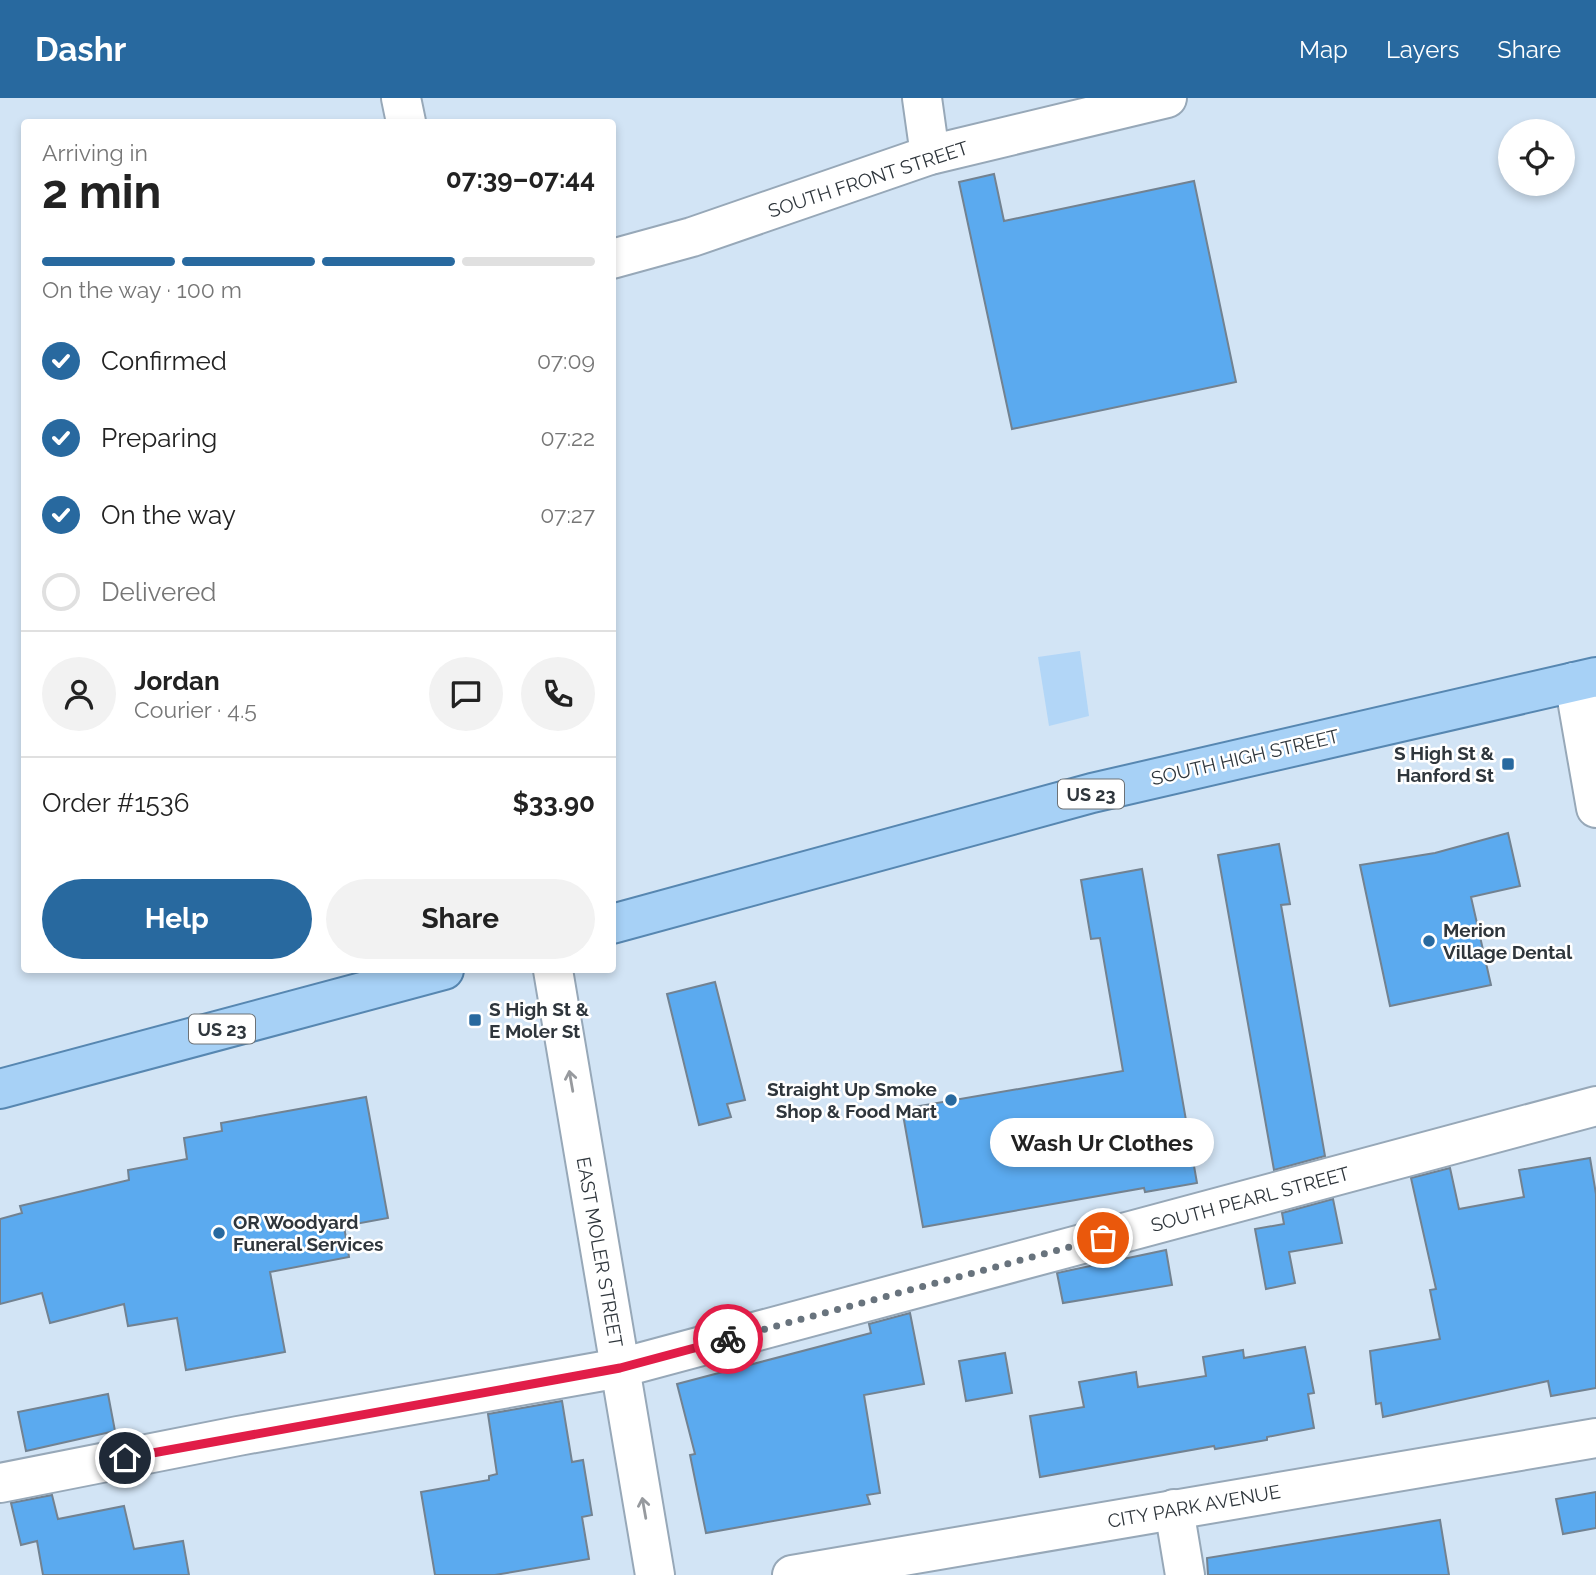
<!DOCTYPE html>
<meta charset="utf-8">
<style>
body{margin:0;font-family:Raleway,sans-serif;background:#f2f2f2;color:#222;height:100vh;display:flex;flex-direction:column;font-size:26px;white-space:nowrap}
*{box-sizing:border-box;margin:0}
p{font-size:23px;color:#767676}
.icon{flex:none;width:38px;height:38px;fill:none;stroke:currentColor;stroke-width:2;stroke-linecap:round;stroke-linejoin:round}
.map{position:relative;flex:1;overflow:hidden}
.details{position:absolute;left:21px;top:21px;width:595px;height:854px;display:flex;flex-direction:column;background:#fff;border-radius:7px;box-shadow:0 4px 10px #0003}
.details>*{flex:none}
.controls{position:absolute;left:1498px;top:21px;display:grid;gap:14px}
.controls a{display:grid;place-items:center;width:77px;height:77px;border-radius:50%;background:#fff;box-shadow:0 4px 10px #0003;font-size:35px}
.pin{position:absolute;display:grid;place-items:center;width:60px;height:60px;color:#fff;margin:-30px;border:4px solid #fff;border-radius:50%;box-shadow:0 2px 7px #0007}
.courier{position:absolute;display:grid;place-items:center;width:70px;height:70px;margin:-35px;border:5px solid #e11d48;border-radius:50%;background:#fff;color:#222;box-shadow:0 2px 9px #0007}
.bubble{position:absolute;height:49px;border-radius:24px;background:#fff;box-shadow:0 4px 10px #0003;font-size:23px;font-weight:700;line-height:49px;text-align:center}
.overview em{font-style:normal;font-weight:700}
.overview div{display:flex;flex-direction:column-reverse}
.overview{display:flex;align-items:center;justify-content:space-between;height:119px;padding:0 21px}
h1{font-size:46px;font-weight:700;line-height:52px}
.bar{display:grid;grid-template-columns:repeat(4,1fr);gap:10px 7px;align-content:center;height:84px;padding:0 21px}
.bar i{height:9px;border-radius:5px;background:#e0e0e0}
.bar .current{background:#28699f}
.bar p{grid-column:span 4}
.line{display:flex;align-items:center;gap:18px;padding:0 21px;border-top:2px solid #e0e0e0}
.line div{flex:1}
.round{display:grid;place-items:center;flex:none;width:74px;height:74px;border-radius:37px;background:#f2f2f2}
ol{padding:0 21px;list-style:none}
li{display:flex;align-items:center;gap:21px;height:77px}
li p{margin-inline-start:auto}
li .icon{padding:7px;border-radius:50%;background:#28699f;color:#fff;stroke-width:4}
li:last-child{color:#767676}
li i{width:38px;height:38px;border:4px solid #e0e0e0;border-radius:50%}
.button{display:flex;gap:14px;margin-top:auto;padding:14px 21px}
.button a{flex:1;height:80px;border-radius:42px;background:#28699f;color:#fff;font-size:28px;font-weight:700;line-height:80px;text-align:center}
.button a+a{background:#f2f2f2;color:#222}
header{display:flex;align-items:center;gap:42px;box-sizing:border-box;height:98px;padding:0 35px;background:#28699f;color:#fff}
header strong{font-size:33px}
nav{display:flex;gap:38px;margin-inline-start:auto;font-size:24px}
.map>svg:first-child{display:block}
.green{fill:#b2d6f7}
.building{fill:#5baaef;stroke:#728291;stroke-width:2}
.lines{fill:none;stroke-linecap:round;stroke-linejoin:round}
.minor-casing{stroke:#97a8b8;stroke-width:42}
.primary-casing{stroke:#5787b1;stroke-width:42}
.minor{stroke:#fff;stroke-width:38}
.primary{stroke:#a7d1f6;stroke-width:38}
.oneway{stroke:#979a9e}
.done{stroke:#68737d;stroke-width:7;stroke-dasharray:0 12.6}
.route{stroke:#e11d48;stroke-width:9}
.poi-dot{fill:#28699f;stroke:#fff;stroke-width:2.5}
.labels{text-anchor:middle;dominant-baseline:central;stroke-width:5;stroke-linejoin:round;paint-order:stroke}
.shield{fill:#fff;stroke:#6d7276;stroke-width:2}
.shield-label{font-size:18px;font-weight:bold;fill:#2f363c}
.street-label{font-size:19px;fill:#2f363c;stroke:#fff}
.poi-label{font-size:19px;font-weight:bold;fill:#2f363c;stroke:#fff;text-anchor:start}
</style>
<header>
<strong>Dashr</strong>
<nav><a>Map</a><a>Layers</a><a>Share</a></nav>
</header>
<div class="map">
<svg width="1596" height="1477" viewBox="0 0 1596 1477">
<rect width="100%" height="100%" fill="#d2e4f5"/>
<!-- green -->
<polygon class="green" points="1080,553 1089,618 1049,628 1038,559"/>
<!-- building -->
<g class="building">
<polygon points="994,76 1004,123 1194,83 1236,284 1012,331 959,84"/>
<polygon points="1508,735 1520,788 1471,799 1491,887 1390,908 1360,767 1435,755"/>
<polygon points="1279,746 1290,806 1281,807 1325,1058 1274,1072 1218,757"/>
<polygon points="1142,771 1197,1085 1145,1094 1144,1090 923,1129 902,1011 1123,973 1100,840 1091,841 1081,782"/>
<polygon points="715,884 745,1002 727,1006 731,1019 699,1027 667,896"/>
<polygon points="366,999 388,1120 344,1128 349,1159 270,1174 285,1254 186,1272 177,1220 128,1228 124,1206 50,1225 42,1195 0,1206 0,1121 22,1115 20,1108 129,1082 128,1072 187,1061 184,1040 222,1033 221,1025"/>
<polygon points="1590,1060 1596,1096 1596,1290 1551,1298 1548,1283 1383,1319 1381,1305 1376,1306 1370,1253 1440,1241 1430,1192 1436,1191 1411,1080 1450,1070 1459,1111 1524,1099 1519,1072"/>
<polygon points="1333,1101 1342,1145 1289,1154 1295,1185 1266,1191 1255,1131 1284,1126 1282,1115"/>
<polygon points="1166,1152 1172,1187 1063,1205 1057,1175"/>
<polygon points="910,1215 924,1286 864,1297 880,1395 867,1397 870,1406 706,1435 690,1357 695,1356 677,1286 871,1235 869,1226"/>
<polygon points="1305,1249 1314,1295 1308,1296 1314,1330 1267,1339 1267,1342 1215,1351 1214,1348 1040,1379 1030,1318 1084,1309 1079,1284 1136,1274 1138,1289 1206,1278 1203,1259 1243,1252 1244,1260"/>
<polygon points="1005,1255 1012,1295 966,1303 959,1263"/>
<polygon points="108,1296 115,1333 26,1353 18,1314"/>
<polygon points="562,1303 572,1364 583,1362 592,1417 582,1419 589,1461 495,1477 435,1477 421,1394 489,1382 489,1378 497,1376 488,1316"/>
<polygon points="1596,1394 1596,1430 1563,1436 1556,1401"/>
<polygon points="52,1397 58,1421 124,1408 134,1451 183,1443 189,1477 43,1477 37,1443 21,1447 11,1405"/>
<polygon points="1440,1422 1449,1477 1208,1477 1207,1460"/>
</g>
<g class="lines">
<defs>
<g id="minor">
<polyline points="401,0 406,24"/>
<polyline points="922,0 930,57"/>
<polyline points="612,161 692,139 930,57 1167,0"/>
<polyline points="1574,584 1596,710"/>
<polyline points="553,872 655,1477"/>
<polyline points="0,1385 238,1338 620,1270 1596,1008"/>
<polyline points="1174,1411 1185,1477"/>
<polyline points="792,1477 1596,1340"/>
</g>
<g id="primary">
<polyline points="612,826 1092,695 1596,579"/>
<polyline points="0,991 444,872"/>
</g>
</defs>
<!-- minor casing -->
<use href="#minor" class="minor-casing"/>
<!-- primary casing -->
<use href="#primary" class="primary-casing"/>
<!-- minor -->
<use href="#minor" class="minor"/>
<!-- primary -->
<use href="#primary" class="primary"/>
</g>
<!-- one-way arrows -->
<defs><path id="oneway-shaft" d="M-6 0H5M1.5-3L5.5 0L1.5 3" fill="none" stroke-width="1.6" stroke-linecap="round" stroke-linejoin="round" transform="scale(1.75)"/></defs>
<g class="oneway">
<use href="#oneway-shaft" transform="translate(571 983) rotate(-100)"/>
<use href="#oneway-shaft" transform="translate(644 1410) rotate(-100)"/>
</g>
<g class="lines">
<!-- done -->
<polyline class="done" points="728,1241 1103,1140"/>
<!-- route -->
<polyline class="route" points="125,1360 620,1270 728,1241"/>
</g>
<!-- markers -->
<g class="poi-dot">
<rect x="1501" y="659" width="14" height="14" rx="3.5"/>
<circle cx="1429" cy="843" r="7"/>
<rect x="468" y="915" width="14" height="14" rx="3.5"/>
<circle cx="951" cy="1002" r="7"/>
<circle cx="219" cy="1135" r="7"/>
</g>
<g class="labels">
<!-- shield labels -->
<g class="shield">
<rect x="1058" y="681.5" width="66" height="29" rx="5"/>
<rect x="189" y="916.5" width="66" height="29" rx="5"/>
</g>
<g class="shield-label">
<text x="1091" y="696">US 23</text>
<text x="222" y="931">US 23</text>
</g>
<!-- street labels -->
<g class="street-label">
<text transform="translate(868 81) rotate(-18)">SOUTH FRONT STREET</text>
<text transform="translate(1245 659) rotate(-13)">SOUTH HIGH STREET</text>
<text transform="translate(1250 1101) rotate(-15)">SOUTH PEARL STREET</text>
<text transform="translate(600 1154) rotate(80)">EAST MOLER STREET</text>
<text transform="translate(1194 1408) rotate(-10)">CITY PARK AVENUE</text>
</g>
<!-- poi labels -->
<g class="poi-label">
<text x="1494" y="655" text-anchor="end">S High St &amp;<tspan x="1494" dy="22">Hanford St</tspan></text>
<text x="1443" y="832">Merion<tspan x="1443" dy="22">Village Dental</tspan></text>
<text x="489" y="911">S High St &amp;<tspan x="489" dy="22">E Moler St</tspan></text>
<text x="937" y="991" text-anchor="end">Straight Up Smoke<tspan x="937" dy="22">Shop &amp; Food Mart</tspan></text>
<text x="233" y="1124">OR Woodyard<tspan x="233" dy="22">Funeral Services</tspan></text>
</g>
</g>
</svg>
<div class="controls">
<a><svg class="icon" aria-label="locate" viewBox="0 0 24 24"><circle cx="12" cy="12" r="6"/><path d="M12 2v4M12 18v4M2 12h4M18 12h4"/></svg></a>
</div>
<div class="pin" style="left:1103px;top:1140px;background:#ea580c"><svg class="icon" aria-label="bag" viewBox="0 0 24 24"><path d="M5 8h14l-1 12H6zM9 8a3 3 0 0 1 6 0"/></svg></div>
<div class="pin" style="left:125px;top:1360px;background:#1f2937"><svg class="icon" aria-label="home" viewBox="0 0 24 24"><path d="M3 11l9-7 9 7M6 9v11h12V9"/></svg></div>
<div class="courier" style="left:728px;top:1241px"><svg class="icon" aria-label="bike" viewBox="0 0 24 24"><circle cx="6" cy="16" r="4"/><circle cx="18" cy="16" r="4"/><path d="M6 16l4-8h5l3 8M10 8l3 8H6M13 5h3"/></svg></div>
<div class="bubble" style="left:990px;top:1020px;width:224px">Wash Ur Clothes</div>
<section class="details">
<div class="overview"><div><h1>2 min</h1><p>Arriving in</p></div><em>07:39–07:44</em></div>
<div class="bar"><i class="current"></i><i class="current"></i><i class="current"></i><i></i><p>On the way · 100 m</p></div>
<ol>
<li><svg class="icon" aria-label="check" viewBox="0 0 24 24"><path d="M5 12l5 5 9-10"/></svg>Confirmed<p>07:09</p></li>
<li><svg class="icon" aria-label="check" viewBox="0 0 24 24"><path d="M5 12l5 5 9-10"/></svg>Preparing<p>07:22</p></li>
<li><svg class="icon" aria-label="check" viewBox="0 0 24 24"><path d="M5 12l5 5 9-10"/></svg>On the way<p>07:27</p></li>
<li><i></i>Delivered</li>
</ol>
<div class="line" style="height:126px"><a class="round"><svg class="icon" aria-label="person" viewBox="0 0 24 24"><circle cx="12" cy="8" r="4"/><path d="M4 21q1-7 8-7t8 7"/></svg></a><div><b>Jordan</b><p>Courier · 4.5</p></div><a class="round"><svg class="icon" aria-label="chat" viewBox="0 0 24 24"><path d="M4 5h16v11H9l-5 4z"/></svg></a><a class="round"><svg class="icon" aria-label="phone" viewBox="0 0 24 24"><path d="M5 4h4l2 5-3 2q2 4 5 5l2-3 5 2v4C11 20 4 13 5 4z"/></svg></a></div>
<div class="line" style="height:91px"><div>Order #1536</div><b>$33.90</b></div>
<div class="button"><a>Help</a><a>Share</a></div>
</section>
</div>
